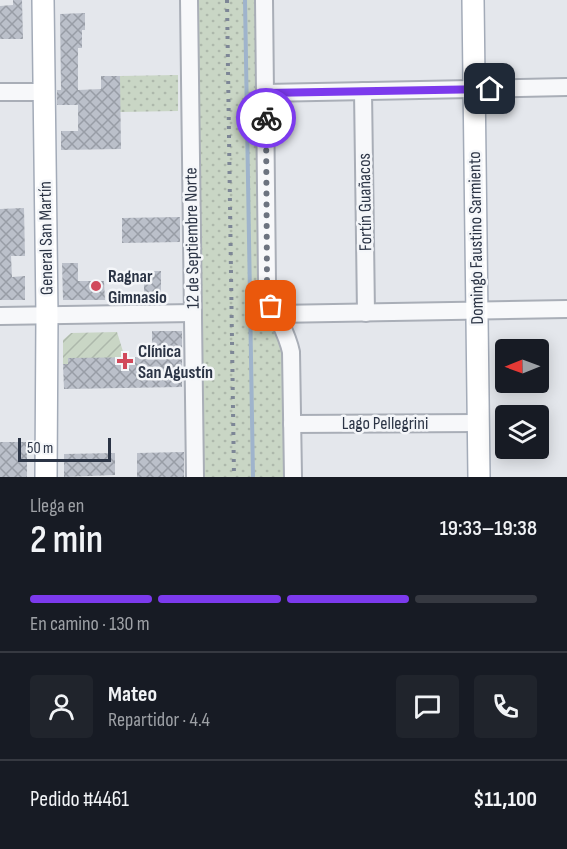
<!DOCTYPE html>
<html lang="es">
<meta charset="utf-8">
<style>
body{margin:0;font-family:"Sofia Sans Condensed",sans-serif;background:#20242c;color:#f1f3f6;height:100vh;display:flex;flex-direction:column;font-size:22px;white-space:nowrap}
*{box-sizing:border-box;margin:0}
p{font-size:20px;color:#9ea1a6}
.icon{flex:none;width:33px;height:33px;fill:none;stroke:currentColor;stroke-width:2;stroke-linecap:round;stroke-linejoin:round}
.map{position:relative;height:477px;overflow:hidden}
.details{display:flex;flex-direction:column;background:#171b24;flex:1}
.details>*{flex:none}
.needle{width:39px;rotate:269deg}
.fabs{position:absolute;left:495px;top:339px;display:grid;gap:12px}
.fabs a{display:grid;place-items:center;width:54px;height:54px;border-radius:6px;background:#171b24;box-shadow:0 3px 15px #0003;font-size:30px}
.scale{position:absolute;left:18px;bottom:15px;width:93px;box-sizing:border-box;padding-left:6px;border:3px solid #2b3445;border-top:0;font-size:16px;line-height:21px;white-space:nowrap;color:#2b3445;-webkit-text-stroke:4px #f4f6f9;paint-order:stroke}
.pin{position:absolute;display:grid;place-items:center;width:51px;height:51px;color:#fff;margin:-26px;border-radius:12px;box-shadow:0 3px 9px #0006}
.courier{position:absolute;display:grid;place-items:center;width:60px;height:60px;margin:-30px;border:4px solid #7c3aed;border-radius:50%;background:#fff;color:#222;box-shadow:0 2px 8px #0007}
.overview em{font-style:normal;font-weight:600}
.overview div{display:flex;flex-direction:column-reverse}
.overview{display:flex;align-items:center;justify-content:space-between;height:102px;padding:0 30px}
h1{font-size:39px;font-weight:600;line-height:45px}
.bar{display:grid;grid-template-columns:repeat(4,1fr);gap:9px 6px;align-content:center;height:72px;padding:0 30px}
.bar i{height:8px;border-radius:4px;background:#363941}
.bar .current{background:#7c3aed}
.bar p{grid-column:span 4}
.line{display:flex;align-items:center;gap:15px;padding:0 30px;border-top:2px solid #363941}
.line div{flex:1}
.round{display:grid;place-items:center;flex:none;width:63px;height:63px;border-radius:6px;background:#20242c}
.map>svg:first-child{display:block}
.grass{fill:url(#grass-dots)}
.garden{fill:url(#garden-furrows)}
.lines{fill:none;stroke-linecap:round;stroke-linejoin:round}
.stream{stroke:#9fb4cc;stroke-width:4}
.building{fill:url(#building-cross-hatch)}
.minor-casing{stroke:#a9aeb7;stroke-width:20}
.major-casing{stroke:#a3abb8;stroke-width:24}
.minor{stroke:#f7f8fa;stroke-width:16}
.major{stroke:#fff;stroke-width:21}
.rail{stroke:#7d8696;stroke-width:4;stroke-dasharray:3 6;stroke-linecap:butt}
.done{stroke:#6c737f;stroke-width:6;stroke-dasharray:0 10.8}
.route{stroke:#7c3aed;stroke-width:8}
.poi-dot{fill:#d1495b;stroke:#f4f6f9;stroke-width:2}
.labels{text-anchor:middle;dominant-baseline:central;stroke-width:5;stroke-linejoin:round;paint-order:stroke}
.street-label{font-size:18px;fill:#2b3445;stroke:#f4f6f9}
.poi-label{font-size:18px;font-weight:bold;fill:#2b3445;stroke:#f4f6f9;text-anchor:start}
</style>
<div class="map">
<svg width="567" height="477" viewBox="0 0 567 477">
<defs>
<pattern id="grass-dots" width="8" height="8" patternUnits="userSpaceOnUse" patternTransform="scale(1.5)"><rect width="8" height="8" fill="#c9d6c5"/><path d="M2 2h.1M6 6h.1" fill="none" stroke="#adb8ab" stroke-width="1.8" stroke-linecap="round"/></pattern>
<pattern id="garden-furrows" width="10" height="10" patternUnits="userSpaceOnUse" patternTransform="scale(1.5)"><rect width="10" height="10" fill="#c9d6c5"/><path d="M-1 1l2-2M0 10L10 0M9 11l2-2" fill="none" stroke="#adb8ab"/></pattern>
<pattern id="building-cross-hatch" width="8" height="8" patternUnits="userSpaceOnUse" patternTransform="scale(1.5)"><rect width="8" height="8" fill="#bbc0ca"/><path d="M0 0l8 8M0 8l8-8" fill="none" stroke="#989da6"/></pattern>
</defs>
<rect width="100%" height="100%" fill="#e4e7ec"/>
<!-- grass -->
<g class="grass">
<path d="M195 0H257L261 291C264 315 278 333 284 356L285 477H202Z"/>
<polygon points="178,75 178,111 120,112 120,76"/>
</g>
<!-- garden -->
<polygon class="garden" points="117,332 125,358 68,358 68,364 63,364 63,340 71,333"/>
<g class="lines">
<!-- stream -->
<polyline class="stream" points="245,0 253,477"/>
</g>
<!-- building -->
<g class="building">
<polygon points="13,0 22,0 23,39 0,39 0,6 13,5"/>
<polygon points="85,13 85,30 82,30 82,48 78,48 78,90 101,89 101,76 120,76 121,149 61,150 61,131 78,131 78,105 57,105 57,90 61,90 60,14"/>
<polygon points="24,208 25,256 11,256 12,277 25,276 25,300 0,300 0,209"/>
<polygon points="180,217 180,242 122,243 122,218"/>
<polygon points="62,263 78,263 78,281 104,281 105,300 63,300"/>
<rect x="144" y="271" width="17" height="28"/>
<polygon points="152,331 182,331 182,387 64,389 63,364 68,364 68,358 152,357"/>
<rect x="0" y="442" width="27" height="35"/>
<polygon points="184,452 184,477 137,477 137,453"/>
<polygon points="115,453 115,475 64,477 64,454"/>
</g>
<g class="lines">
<defs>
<g id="minor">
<polyline points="189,0 195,477"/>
<path d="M264 0 267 282C269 308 286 327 291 352L293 477"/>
<polyline points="363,91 366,313"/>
<polyline points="0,92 44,92"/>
<polyline points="265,93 567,87"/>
<polyline points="275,314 567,309"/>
<polyline points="0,316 193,313"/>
<polyline points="292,424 478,423"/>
</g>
<g id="major">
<polyline points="43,0 47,315 46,477"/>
<polyline points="473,0 479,477"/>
</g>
</defs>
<!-- minor casing -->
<use href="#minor" class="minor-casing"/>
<!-- major casing -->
<use href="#major" class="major-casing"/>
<!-- minor -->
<use href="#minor" class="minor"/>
<!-- major -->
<use href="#major" class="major"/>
<!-- rail -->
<polyline class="rail" points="227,0 234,477"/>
</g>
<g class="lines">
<!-- done -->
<polyline class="done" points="266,118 267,282 271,306"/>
<!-- route -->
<polyline class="route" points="266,118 265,93 490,89"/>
</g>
<!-- markers -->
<g class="poi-dot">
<circle cx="96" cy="286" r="6"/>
<path d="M122 352h6v6h6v6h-6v6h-6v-6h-6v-6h6z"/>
</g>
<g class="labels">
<!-- street labels -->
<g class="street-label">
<text transform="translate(365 202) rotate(-91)">Fortín Guañacos</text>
<text transform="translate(46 238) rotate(-91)">General San Martín</text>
<text transform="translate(192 238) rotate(-91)">12 de Septiembre Norte</text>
<text transform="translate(476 238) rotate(-91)">Domingo Faustino Sarmiento</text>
<text x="385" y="423">Lago Pellegrini</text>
</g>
<!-- poi labels -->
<g class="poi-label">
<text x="108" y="276">Ragnar<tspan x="108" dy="21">Gimnasio</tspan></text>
<text x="138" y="351">Clínica<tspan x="138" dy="21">San Agustín</tspan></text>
</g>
</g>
</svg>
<div class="fabs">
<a><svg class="needle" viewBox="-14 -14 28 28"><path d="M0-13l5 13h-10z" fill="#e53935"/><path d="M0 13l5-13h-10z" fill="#9ea1a6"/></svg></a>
<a><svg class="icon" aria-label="layers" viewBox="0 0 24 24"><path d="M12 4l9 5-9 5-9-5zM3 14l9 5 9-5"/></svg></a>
</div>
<div class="scale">50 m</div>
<div class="pin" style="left:271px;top:306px;background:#ea580c"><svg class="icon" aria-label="bag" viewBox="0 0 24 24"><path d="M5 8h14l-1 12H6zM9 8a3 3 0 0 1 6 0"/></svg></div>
<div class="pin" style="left:490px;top:89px;background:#1f2937"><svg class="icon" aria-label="home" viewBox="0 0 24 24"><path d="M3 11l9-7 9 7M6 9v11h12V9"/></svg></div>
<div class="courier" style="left:266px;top:118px"><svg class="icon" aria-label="bike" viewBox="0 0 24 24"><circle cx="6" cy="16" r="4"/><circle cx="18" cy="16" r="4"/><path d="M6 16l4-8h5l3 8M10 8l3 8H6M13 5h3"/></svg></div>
</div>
<section class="details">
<div class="overview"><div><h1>2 min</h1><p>Llega en</p></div><em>19:33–19:38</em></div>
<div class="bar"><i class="current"></i><i class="current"></i><i class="current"></i><i></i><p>En camino · 130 m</p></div>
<div class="line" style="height:108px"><a class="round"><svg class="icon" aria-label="person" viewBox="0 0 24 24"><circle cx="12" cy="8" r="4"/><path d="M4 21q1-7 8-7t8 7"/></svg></a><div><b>Mateo</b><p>Repartidor · 4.4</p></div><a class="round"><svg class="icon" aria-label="chat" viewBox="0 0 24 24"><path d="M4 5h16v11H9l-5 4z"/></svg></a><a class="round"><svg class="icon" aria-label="phone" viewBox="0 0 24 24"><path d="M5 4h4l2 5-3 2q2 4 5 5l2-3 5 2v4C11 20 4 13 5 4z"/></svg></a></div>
<div class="line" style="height:78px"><div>Pedido #4461</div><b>$11,100</b></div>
</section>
